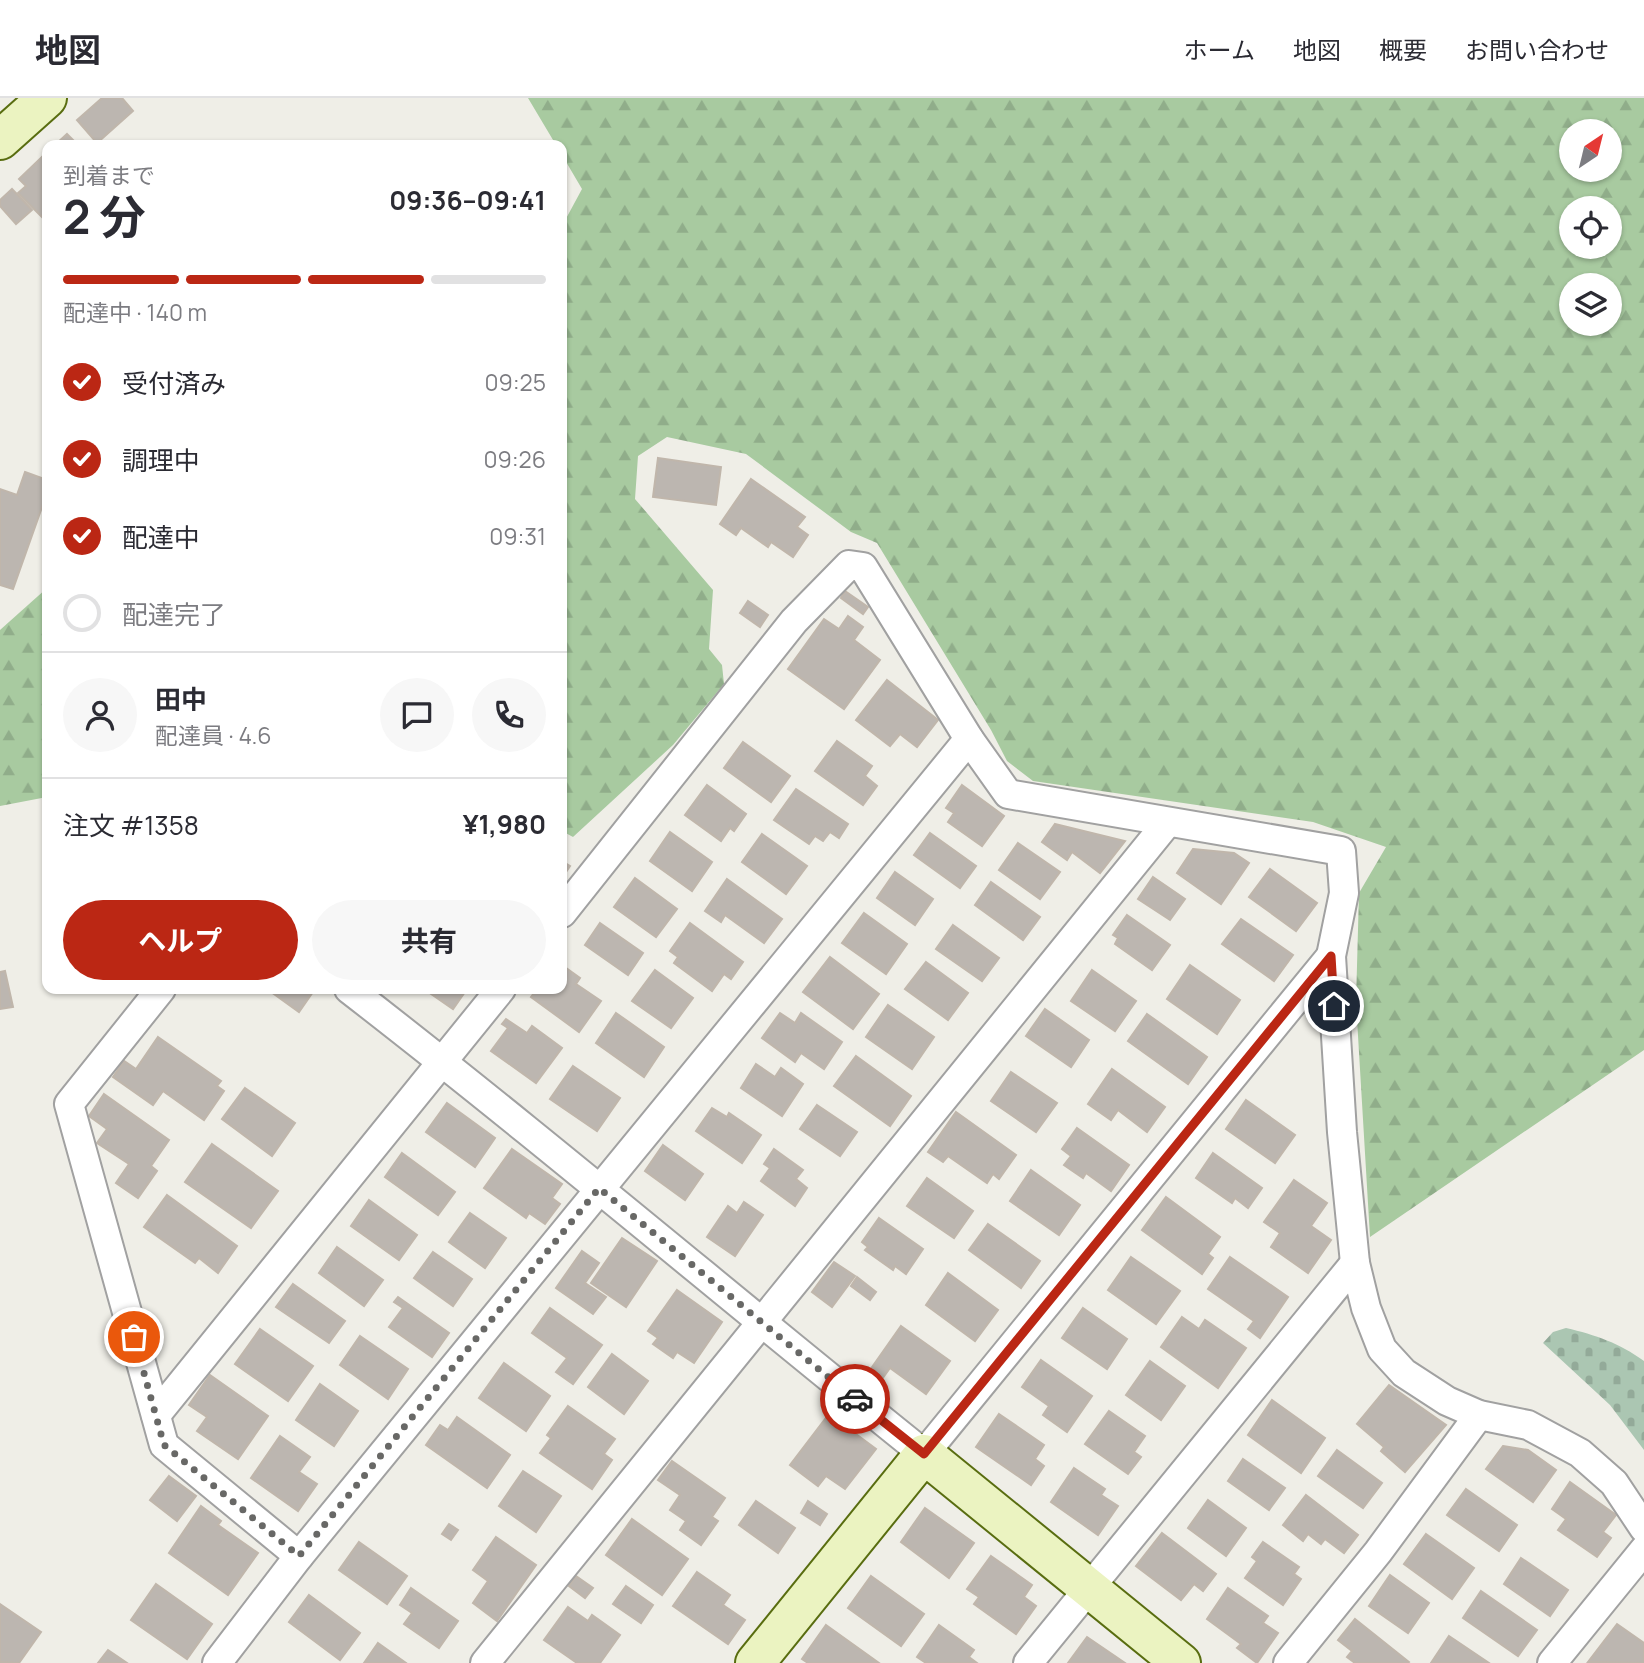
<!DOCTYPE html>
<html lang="ja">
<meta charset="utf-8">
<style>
body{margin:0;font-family:Manrope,"Noto Sans JP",sans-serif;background:#f7f7f7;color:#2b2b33;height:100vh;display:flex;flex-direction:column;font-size:26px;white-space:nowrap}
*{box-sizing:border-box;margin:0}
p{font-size:23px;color:#7c7c81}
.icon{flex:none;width:38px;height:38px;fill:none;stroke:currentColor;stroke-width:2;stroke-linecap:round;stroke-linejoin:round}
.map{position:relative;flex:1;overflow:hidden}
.side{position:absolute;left:42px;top:42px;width:525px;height:854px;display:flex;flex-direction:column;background:#fff;border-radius:14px;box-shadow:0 2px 5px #0004}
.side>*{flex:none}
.needle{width:46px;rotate:35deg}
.buttons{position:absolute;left:1559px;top:21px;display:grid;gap:14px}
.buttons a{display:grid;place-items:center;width:63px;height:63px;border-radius:50%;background:#fff;box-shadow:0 2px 5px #0004;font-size:35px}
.pin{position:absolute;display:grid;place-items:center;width:60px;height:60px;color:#fff;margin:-30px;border:4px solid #fff;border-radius:50%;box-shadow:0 2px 7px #0007}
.courier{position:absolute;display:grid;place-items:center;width:70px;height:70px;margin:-35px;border:5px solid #bb2714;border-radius:50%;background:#fff;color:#222;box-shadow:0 2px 9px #0007}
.summary em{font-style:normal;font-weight:700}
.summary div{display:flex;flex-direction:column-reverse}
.summary{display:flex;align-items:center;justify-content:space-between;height:119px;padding:0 21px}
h1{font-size:46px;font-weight:700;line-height:52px}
.bar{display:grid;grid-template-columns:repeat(4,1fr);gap:10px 7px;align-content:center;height:84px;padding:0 21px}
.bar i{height:9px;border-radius:5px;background:#e1e1e2}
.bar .current{background:#bb2714}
.bar p{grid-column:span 4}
.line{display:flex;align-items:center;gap:18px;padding:0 21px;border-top:2px solid #e1e1e2}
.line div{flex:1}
.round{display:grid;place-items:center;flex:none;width:74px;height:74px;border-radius:37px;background:#f7f7f7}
ol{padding:0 21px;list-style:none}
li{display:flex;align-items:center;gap:21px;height:77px}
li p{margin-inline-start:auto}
li .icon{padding:7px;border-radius:50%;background:#bb2714;color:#fff;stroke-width:4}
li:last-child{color:#7c7c81}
li i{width:38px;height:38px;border:4px solid #e1e1e2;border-radius:50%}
.primary-button{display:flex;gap:14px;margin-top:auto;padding:14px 21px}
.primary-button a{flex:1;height:80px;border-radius:42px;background:#bb2714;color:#fff;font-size:28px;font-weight:700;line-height:80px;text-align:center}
.primary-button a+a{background:#f7f7f7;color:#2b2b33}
header{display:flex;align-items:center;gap:42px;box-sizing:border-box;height:98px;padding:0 35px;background:#fff;border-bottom:2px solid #e1e1e2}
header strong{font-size:33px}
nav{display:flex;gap:38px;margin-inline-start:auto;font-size:24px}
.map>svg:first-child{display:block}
.forest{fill:url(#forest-firs);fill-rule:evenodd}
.cemetery{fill:url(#cemetery-stones)}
.building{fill:#bcb6b0;stroke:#c0b6ab;stroke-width:2}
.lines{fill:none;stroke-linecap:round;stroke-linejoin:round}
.street-casing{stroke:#a1a1a1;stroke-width:32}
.secondary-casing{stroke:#596d10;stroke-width:42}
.street{stroke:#fff;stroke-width:28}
.secondary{stroke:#ebf3c1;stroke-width:38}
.done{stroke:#686866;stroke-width:7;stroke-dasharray:0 12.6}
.route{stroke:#bb2714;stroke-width:9}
</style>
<header>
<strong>地図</strong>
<nav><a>ホーム</a><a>地図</a><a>概要</a><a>お問い合わせ</a></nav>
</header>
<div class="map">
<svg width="1644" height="1565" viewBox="0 0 1644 1565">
<defs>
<pattern id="forest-firs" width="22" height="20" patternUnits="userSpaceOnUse" patternTransform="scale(1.75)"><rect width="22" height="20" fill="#a8caa0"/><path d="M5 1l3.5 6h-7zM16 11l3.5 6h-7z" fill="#90ad8a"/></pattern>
<pattern id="cemetery-stones" width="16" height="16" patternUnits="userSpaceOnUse" patternTransform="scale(1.75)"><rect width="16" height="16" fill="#abc6b2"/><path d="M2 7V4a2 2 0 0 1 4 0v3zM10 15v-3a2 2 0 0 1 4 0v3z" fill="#93aa99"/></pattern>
</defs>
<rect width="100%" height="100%" fill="#efeee7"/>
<!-- forest -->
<g class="forest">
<path d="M528 0H1644V952L1370 1139 1356 904 1359 795 1386 749 1313 724 1033 683 1007 663 991 632 877 445 851 434 746 356 667 339 638 358 635 401 713 492 709 551 722 567 724 586 673 647 573 739 562 733V128L582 91 562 57V47H556ZM1610 33V72H1572V33ZM1610 110V149H1572V110ZM1572 187H1610V226H1572Z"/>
<polygon points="47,490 47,699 0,708 0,532"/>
</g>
<!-- cemetery -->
<path class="cemetery" d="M1566 1230C1596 1237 1619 1245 1644 1263V1352L1610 1307 1543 1245 1553 1234Z"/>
<!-- building -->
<g class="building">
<polygon points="102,0 122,0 133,13 97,45 77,22"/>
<polygon points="67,36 78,47 55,47"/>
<polygon points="47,54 47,116 43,120 18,95 26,88 19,81"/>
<polygon points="12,91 32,112 16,126 0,108 0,102"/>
<polygon points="658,360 721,369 716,407 653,399"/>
<polygon points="25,374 47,382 47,395 13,491 0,487 0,391 17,397"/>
<polygon points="751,381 805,419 797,429 808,437 793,459 771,444 768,449 741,430 736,437 720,426"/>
<polygon points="845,493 868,509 863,516 841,500"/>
<polygon points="748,503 768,517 760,529 740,515"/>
<polygon points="848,518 863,529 854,542 880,562 844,611 788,571 824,521 839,531"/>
<polygon points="887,582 938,622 917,649 900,636 890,648 856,622"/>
<polygon points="837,643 872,668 865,678 877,688 863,707 815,673"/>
<polygon points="743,644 790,678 771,704 724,670"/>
<polygon points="707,687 746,716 734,733 730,730 721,743 685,717"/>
<polygon points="962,687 1004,718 982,748 948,724 954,715 946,710"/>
<polygon points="796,691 848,726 839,740 830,734 823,743 815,738 809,746 774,722"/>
<polygon points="1055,726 1125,743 1100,775 1072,754 1067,762 1042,744"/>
<polygon points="670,734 712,764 692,793 650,763"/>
<polygon points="930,735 976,768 960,790 914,757"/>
<polygon points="762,736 807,768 786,796 742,764"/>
<polygon points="1018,745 1060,774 1040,801 999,772"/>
<polygon points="1193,751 1234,755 1249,765 1221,806 1177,775"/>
<polygon points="562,763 570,768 562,780"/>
<polygon points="1270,771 1317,805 1296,833 1249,799"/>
<polygon points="895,774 933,801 915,827 877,800"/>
<polygon points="1153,779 1185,801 1170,822 1138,801"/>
<polygon points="635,780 677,811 656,839 614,809"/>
<polygon points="727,781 782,821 764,845 725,817 721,824 705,813"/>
<polygon points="991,784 1040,819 1023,842 975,807"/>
<polygon points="864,815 907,846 886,876 842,845"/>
<polygon points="1127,817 1170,847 1152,872 1115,846 1118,840 1113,837"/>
<polygon points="1241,821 1293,857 1274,883 1222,846"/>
<polygon points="600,825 643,855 628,877 585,847"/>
<polygon points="690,825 743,864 731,881 724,876 712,893 674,865 678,859 670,853"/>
<polygon points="953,827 999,860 982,883 936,851"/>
<polygon points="830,859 879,896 853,931 803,894"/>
<polygon points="926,864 968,895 948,922 905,891"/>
<polygon points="562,867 580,880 576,886 601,903 579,934 531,899 537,891 562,891"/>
<polygon points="1190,867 1240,902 1217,936 1167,901"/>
<polygon points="655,872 693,900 671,930 632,903"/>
<polygon points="1092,872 1136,903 1115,933 1071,903"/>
<polygon points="5,873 13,909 0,911 0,874"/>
<polygon points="267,891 315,891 299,914"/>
<polygon points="424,891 467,891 453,911"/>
<polygon points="888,907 934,939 912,971 866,939"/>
<polygon points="1045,911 1089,942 1071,969 1026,938"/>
<polygon points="616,915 664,949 644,979 596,945"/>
<polygon points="780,915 795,925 801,915 842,944 824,971 801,955 795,964 762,940"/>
<polygon points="1147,916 1207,959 1188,986 1128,943"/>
<polygon points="506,921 527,935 532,928 562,950 536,985 491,953 508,930 502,926"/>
<polygon points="158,939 221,983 217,988 224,993 204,1022 163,993 153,1007 113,979 124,963 136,971"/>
<polygon points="856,958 911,998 890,1028 834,988"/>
<polygon points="756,966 775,979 781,970 803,986 782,1018 741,990"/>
<polygon points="573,968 620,1000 597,1033 550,1001"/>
<polygon points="1112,971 1165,1009 1147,1034 1118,1012 1111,1022 1088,1006"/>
<polygon points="1011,974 1057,1005 1036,1034 991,1003"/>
<polygon points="245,990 295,1025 272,1058 222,1021"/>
<polygon points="104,996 169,1042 151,1068 157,1073 138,1100 116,1085 129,1066 97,1045 107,1031 89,1018"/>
<polygon points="1246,1002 1295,1037 1275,1065 1226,1031"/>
<polygon points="447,1005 495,1040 475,1069 426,1034"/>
<polygon points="817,1007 857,1034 840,1058 800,1031"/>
<polygon points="712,1010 727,1019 729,1015 761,1037 742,1065 696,1033"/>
<polygon points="956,1014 1016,1057 999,1081 993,1076 987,1085 948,1058 943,1064 928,1054"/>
<polygon points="1077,1030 1129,1067 1111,1093 1086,1075 1083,1080 1064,1067 1071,1058 1062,1051"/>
<polygon points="212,1046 278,1093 251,1130 185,1084"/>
<polygon points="663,1047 703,1076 685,1102 645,1073"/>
<polygon points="512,1051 562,1086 552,1100 560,1106 545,1126 529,1115 526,1120 484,1090"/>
<polygon points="774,1051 803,1072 796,1081 807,1090 795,1108 761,1083 770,1070 764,1066"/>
<polygon points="402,1055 455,1094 438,1117 385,1079"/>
<polygon points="1213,1055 1262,1090 1248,1110 1235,1100 1232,1105 1196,1080"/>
<polygon points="1031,1072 1080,1107 1059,1137 1010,1103"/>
<polygon points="927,1080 973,1113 954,1140 907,1108"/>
<polygon points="1294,1082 1327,1105 1311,1128 1331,1142 1308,1175 1271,1149 1280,1135 1264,1124"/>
<polygon points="167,1097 237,1148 218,1175 199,1160 195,1165 144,1129"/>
<polygon points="1166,1099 1220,1139 1208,1156 1213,1160 1202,1176 1142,1132"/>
<polygon points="369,1102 417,1137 399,1162 351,1128"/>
<polygon points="744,1104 763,1117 735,1158 707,1139 728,1108 737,1115"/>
<polygon points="470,1115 506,1140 485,1170 449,1144"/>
<polygon points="879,1120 923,1151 906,1176 895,1168 893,1172 865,1152 868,1149 862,1144"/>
<polygon points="988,1126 1040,1163 1021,1190 969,1152"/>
<polygon points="622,1140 657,1163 626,1209 591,1185"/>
<polygon points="337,1149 383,1182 364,1208 319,1175"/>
<polygon points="582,1153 599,1165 585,1185 606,1199 593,1216 556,1190"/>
<polygon points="433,1154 472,1181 453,1208 414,1180"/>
<polygon points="1131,1159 1180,1193 1156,1226 1108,1192"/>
<polygon points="1230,1159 1288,1199 1260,1240 1248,1231 1254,1223 1208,1191"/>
<polygon points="834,1164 855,1178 832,1209 812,1194"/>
<polygon points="948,1175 998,1212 975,1243 926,1207"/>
<polygon points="857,1179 876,1194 870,1202 851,1188"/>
<polygon points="293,1186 345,1223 329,1245 276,1209"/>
<polygon points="677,1192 722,1224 694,1265 677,1254 673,1260 653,1246 658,1240 648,1233"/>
<polygon points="398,1199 449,1235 432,1259 389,1229 403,1210 394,1204"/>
<polygon points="550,1210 602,1247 573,1286 556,1274 567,1260 532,1235"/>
<polygon points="1083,1210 1127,1241 1107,1271 1062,1240"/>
<polygon points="1182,1219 1199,1231 1205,1222 1246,1250 1218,1290 1161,1249"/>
<polygon points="901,1228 950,1263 926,1296 890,1270 882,1281 870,1272"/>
<polygon points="260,1231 313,1268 288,1303 235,1266"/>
<polygon points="360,1238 408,1271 388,1301 340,1267"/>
<polygon points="612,1256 648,1283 624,1316 588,1289"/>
<polygon points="1041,1262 1092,1298 1067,1334 1043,1317 1049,1308 1022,1289"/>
<polygon points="1150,1263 1185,1288 1161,1322 1126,1297"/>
<polygon points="504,1265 550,1298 526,1333 479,1300"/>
<polygon points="210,1277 268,1318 238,1361 197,1333 207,1319 189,1307"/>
<polygon points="320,1286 358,1313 334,1348 296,1322"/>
<polygon points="1389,1287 1446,1327 1405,1374 1381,1353 1384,1349 1357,1326"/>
<polygon points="1272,1302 1325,1340 1301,1375 1248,1337"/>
<polygon points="568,1308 615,1341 604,1356 612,1362 592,1391 540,1355 551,1340 547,1337"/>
<polygon points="1109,1313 1145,1338 1134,1354 1141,1359 1128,1376 1085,1346"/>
<polygon points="829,1316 876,1351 845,1391 826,1378 818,1388 790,1367"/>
<polygon points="999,1316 1044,1347 1035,1361 1044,1368 1031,1387 976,1349"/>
<polygon points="457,1319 510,1357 487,1390 426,1347 440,1327 448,1332"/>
<polygon points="280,1338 310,1359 299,1374 317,1386 298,1413 251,1380"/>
<polygon points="1503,1348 1528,1352 1556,1372 1533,1404 1486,1371"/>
<polygon points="1337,1352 1382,1385 1363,1410 1318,1378"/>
<polygon points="1243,1361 1285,1390 1269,1412 1228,1383"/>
<polygon points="672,1363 725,1400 712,1419 718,1423 701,1447 680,1432 686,1423 670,1412 680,1397 658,1382"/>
<polygon points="1074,1370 1105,1391 1101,1397 1118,1408 1098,1437 1051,1404"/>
<polygon points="523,1373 561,1398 536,1434 499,1408"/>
<polygon points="169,1378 196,1398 177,1423 150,1402"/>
<polygon points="1570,1384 1616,1417 1603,1434 1611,1440 1597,1459 1558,1432 1566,1421 1552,1411"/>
<polygon points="1466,1391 1517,1427 1499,1453 1447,1417"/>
<polygon points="1306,1397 1358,1437 1344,1455 1325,1441 1321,1446 1308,1436 1303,1443 1283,1427"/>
<polygon points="1208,1402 1246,1430 1226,1458 1188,1430"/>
<polygon points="756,1403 795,1430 778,1455 739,1427"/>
<polygon points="808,1403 827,1416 820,1427 801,1415"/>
<polygon points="201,1408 221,1423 218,1427 258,1455 228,1497 169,1455"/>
<polygon points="925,1410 974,1445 949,1480 901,1444"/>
<polygon points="632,1421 688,1461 662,1497 606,1457"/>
<polygon points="449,1426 458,1432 451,1442 442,1436"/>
<polygon points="1162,1435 1216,1476 1203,1493 1194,1486 1181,1502 1136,1468"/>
<polygon points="1426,1436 1474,1470 1452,1501 1404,1466"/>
<polygon points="496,1439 536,1467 497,1523 473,1505 488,1483 473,1472"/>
<polygon points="359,1444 407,1478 387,1506 339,1472"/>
<polygon points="1263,1444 1299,1469 1294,1476 1301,1481 1283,1507 1245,1480 1257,1463 1252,1459"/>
<polygon points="991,1458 1032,1487 1024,1499 1036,1508 1016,1536 974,1506 979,1499 967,1491"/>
<polygon points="1521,1460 1568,1492 1550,1518 1504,1486"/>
<polygon points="697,1474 730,1497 723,1507 745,1522 728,1546 673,1508"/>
<polygon points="1390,1477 1429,1505 1408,1535 1369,1508"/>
<polygon points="576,1478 593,1490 585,1500 569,1488"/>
<polygon points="871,1478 924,1516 901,1548 848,1510"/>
<polygon points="156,1486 212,1526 187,1561 131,1522"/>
<polygon points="626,1488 653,1507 641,1525 613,1506"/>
<polygon points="411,1490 458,1523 439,1550 404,1526 412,1515 400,1507"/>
<polygon points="1228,1490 1268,1518 1263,1525 1278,1535 1257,1565 1237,1550 1241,1546 1207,1521"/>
<polygon points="1481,1493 1537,1532 1518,1558 1463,1520"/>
<polygon points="309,1497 360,1535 340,1562 289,1524"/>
<polygon points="0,1506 41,1534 19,1565 0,1564"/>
<polygon points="568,1509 588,1523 592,1517 620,1537 600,1565 577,1565 544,1542"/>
<polygon points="1355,1521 1409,1564 1408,1565 1355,1565 1347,1559 1352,1553 1338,1542"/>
<polygon points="1617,1526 1644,1545 1644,1565 1588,1564"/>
<polygon points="826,1527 879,1565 808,1565 802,1561"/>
<polygon points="939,1527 974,1552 969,1559 977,1565 926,1565 917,1559"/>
<polygon points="1449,1538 1489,1565 1431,1565"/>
<polygon points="1087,1539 1125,1565 1068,1565"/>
<polygon points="378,1545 406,1565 364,1565"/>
<polygon points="108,1552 127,1565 98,1565"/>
</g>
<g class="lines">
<defs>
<g id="street">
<polyline points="562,815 794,523 849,467 863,469 969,641 1008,696 1341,753 1344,795 1331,858 1342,1034 1355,1165 1366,1210 1382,1251 1404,1275 1447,1303 1479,1317 1528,1327 1580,1355 1614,1385 1644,1430"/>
<polyline points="161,891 69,1006 164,1347 299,1458"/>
<path d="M349 891C544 1042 732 1202 924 1356L1331 858"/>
<polyline points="156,1317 501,891"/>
<polyline points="217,1565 299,1458 969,641"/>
<polyline points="485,1565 1167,725"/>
<polyline points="1028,1565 1355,1165"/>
<polyline points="1288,1565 1378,1454 1479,1317"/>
<polyline points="1552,1565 1644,1452"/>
</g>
<g id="secondary">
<polyline points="0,42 47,0"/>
<polyline points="755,1565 924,1356 1181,1565"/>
</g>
</defs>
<!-- street casing -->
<use href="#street" class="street-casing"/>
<!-- secondary casing -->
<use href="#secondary" class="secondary-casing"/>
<!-- street -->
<use href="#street" class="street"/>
<!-- secondary -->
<use href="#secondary" class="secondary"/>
</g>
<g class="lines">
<!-- done -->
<polyline class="done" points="134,1239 164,1347 299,1458 599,1090 855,1301"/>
<!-- route -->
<polyline class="route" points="855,1301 924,1356 1331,858 1334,908"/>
</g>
</svg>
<div class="buttons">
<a><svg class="needle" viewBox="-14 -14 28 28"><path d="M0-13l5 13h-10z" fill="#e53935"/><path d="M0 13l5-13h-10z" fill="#7c7c81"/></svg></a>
<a><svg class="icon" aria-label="locate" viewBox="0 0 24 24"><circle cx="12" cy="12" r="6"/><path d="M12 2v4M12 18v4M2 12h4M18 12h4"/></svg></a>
<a><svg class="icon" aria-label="layers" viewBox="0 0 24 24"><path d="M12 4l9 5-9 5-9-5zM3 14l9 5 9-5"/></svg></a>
</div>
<div class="pin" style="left:134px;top:1239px;background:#ea580c"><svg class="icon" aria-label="bag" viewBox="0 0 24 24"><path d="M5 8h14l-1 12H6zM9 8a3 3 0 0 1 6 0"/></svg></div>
<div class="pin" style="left:1334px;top:908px;background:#1f2937"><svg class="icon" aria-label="home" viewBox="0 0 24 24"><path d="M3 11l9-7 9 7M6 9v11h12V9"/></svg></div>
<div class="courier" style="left:855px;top:1301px"><svg class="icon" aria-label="car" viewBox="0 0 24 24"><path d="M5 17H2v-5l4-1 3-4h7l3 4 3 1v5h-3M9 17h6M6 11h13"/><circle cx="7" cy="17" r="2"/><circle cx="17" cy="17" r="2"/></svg></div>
<section class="side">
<div class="summary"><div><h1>2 分</h1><p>到着まで</p></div><em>09:36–09:41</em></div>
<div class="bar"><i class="current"></i><i class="current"></i><i class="current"></i><i></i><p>配達中 · 140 m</p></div>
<ol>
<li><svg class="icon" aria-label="check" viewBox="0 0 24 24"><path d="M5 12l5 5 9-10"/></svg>受付済み<p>09:25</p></li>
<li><svg class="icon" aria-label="check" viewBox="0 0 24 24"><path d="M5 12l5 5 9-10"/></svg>調理中<p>09:26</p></li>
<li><svg class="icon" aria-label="check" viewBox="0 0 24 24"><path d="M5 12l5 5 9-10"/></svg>配達中<p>09:31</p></li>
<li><i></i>配達完了</li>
</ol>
<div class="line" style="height:126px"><a class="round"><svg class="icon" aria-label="person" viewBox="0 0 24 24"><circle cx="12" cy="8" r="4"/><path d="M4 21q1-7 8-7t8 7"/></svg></a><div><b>田中</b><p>配達員 · 4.6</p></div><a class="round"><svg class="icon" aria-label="chat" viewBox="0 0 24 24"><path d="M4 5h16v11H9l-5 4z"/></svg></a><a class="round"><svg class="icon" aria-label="phone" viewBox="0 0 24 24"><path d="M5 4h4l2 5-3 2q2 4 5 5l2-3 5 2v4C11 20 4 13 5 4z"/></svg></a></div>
<div class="line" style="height:91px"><div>注文 #1358</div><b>¥1,980</b></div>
<div class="primary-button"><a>ヘルプ</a><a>共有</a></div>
</section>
</div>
